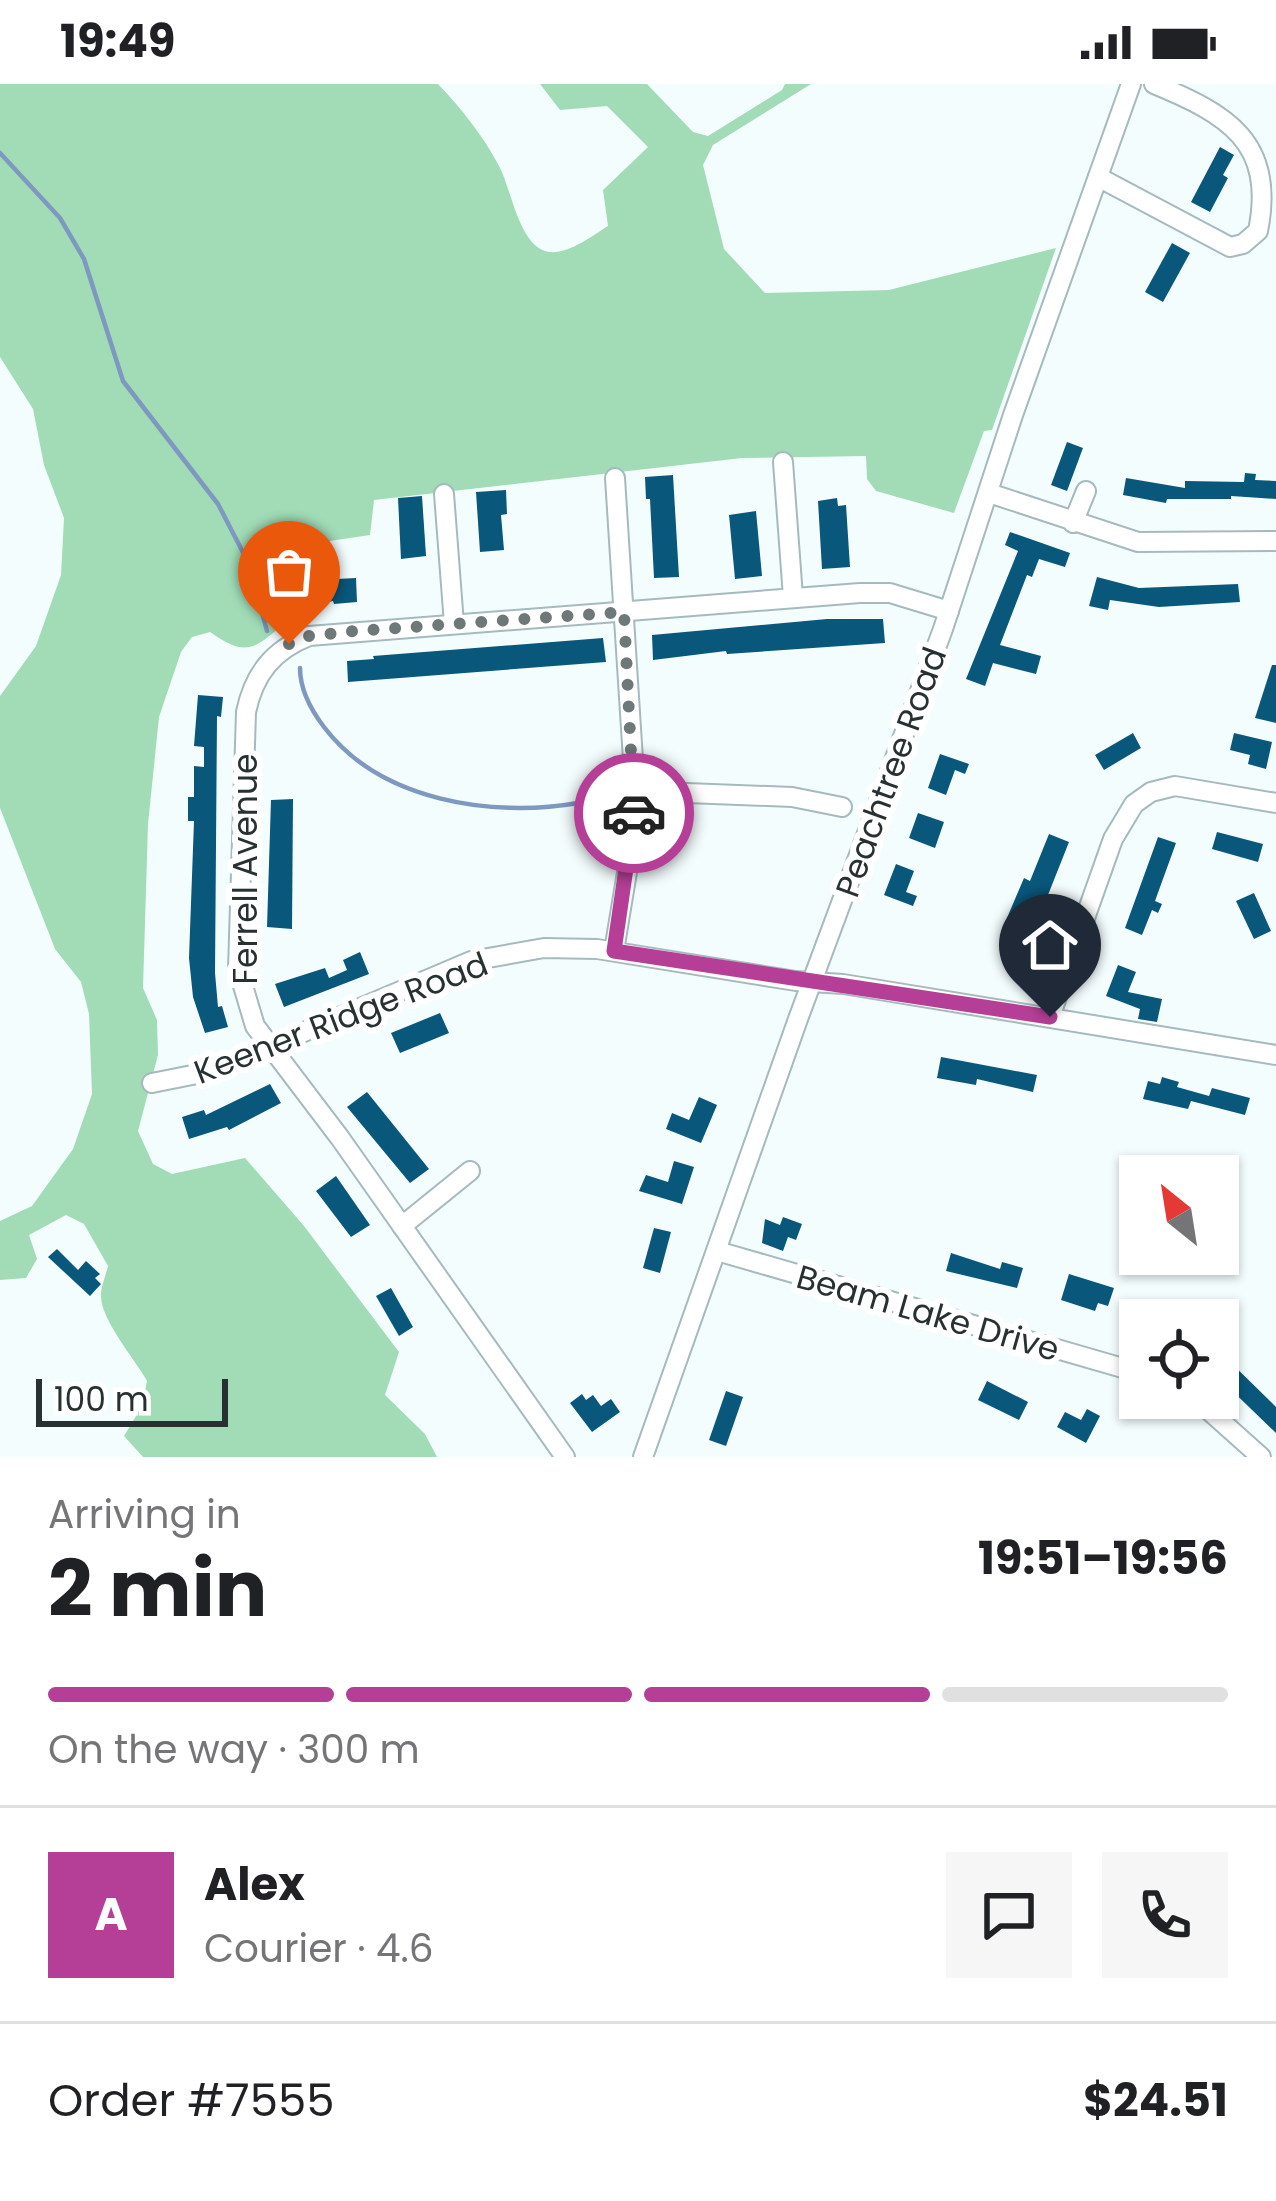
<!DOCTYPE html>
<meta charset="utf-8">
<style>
body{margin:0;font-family:Poppins,sans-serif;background:#f6f6f6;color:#202124;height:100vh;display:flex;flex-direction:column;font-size:45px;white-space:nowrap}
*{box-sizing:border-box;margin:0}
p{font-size:39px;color:#757577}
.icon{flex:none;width:66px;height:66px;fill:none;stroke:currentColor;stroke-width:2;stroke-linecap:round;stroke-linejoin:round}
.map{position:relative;height:1373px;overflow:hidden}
.panel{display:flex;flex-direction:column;background:#fff;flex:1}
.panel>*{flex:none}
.needle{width:78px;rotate:330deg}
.buttons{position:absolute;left:1119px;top:1071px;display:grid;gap:24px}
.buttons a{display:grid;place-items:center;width:120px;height:120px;border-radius:0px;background:#fff;box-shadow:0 3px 9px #0004;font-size:60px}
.scale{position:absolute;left:36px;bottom:30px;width:192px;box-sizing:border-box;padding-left:12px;border:6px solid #283132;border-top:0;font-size:33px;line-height:42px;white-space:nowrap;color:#283132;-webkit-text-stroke:9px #fff;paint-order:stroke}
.pin{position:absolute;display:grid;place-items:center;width:102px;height:102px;color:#fff;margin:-123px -51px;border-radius:50% 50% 50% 0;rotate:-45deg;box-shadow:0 0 12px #0007}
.pin .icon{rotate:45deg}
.courier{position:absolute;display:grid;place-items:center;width:120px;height:120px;margin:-60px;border:9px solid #b53f97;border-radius:50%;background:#fff;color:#222;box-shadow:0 3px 15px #0007}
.summary em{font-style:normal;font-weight:700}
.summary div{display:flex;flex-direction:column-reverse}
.summary{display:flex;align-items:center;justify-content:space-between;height:204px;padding:0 48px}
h1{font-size:78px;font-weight:700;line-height:90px}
.bar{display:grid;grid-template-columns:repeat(4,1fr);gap:18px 12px;align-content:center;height:144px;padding:0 48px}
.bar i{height:15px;border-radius:9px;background:#e0e0e0}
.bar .selected{background:#b53f97}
.bar p{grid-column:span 4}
.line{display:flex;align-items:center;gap:30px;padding:0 48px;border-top:3px solid #e0e0e0}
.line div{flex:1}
.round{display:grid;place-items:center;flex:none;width:126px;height:126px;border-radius:0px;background:#f6f6f6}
.status{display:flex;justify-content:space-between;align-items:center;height:84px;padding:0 60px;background:#fff;direction:ltr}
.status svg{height:33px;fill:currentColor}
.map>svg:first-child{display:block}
.green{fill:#a1dcb7}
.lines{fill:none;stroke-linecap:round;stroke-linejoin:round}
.stream{stroke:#7e98c0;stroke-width:4.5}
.building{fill:#09577a}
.minor-casing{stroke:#a5babe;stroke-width:22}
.minor{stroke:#fff;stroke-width:18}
.done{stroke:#6f7879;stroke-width:12;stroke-dasharray:0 21.6}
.route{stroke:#b53f97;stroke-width:15}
.labels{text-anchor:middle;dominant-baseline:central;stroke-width:12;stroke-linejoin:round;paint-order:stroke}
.street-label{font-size:33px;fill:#283132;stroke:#fff}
</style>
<div class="status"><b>19:49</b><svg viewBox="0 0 49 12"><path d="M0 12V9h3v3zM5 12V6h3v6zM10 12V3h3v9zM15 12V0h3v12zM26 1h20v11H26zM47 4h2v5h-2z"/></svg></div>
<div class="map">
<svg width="1276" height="1373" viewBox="0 0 1276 1373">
<rect width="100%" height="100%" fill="#f4fdfe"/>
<!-- green -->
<path class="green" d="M0 0H438C461 24 484 53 499 82 511 103 519 164 549 168 569 170 592 152 608 142L603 106 648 63 607 22 560 26 540 0H647L693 48 708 52 782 6 785 0H811L713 61 703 81 724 165 765 209 889 206 1056 164 992 346 984 347 954 429 876 407 867 395 866 372 742 374 374 416 370 451 283 464 276 473 288 522 287 537C255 564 248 575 210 548L192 553 181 568 159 633 148 740 143 904 157 936 158 971 138 1047 153 1080 172 1090 245 1074 304 1142 399 1268 385 1311 425 1350 437 1373H143L124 1352 142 1322 147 1297C135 1275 100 1235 101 1211 101 1202 106 1191 108 1182L84 1140 66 1131 29 1151 37 1175 26 1194 0 1196V1137L32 1122 73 1065 92 1010 89 930 81 898 55 865 0 724V612L36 562 61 491 64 434 44 381 33 325 0 273Z"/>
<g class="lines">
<!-- stream -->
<g class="stream">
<polyline points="0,69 60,134 84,175 123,297 218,420 248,478 267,547"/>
<path d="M300 584C300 605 311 626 324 643 380 717 492 734 578 719"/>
</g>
</g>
<!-- building -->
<g class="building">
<polygon points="1220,63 1234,71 1223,91 1228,94 1210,128 1191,118"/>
<polygon points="1172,159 1190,169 1163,218 1145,208"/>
<polygon points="1067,358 1083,364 1067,407 1051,401"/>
<polygon points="1245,389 1256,390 1255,396 1276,397 1276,415 1231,412 1231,415 1167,415 1166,419 1123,411 1126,394 1185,404 1185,397 1244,398"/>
<polygon points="673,391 679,493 654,494 650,415 646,415 645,393"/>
<polygon points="506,406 507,430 501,431 504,466 480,468 476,408"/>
<polygon points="422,412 426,472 401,475 398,414"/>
<polygon points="837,414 838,422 846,421 850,483 822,485 818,417"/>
<polygon points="756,427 762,492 735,495 729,431"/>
<polygon points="1010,448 1070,469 1065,483 1039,475 1032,493 1027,491 1000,561 1041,572 1036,590 993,579 985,602 966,595 1018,467 1005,461"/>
<polygon points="316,491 317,496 356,494 357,518 334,520 333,517 297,524 292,496"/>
<polygon points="1097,493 1139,504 1238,500 1240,518 1159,523 1110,516 1108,526 1089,522"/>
<polygon points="827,535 883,535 885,559 727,570 726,567 653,576 652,551"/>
<polygon points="603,554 606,578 348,598 347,577 374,575 373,572"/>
<polygon points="1272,581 1276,581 1276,639 1255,634"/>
<polygon points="198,611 223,613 221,633 217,632 215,889 218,923 222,922 228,943 205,949 193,913 189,874 194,737 188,737 188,713 194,713 194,682 204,683 204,663 194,662"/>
<polygon points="1133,649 1141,664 1104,686 1095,671"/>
<polygon points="1234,649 1272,658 1266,685 1248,680 1250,671 1230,666"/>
<polygon points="940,670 969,680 965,690 955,686 946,711 928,704"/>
<polygon points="293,715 292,845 267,843 271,716"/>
<polygon points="918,729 944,738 935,764 909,754"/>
<polygon points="1217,748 1263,760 1258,778 1212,765"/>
<polygon points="1049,750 1069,758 1044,821 1034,817 1024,841 1007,834 1024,794 1030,797"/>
<polygon points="1158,753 1176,759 1155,817 1162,820 1158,829 1152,826 1142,851 1125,844"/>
<polygon points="896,780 914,787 906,808 917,812 913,822 884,811"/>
<polygon points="1254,809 1271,847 1254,855 1236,817"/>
<polygon points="360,868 369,890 284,923 275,900 325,884 329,894 347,886 343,876"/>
<polygon points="1118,881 1136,888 1128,908 1162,915 1157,938 1138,935 1140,925 1106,912"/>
<polygon points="440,929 449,949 400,969 391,949"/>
<polygon points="941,973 1037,991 1033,1008 977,995 976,1001 937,994"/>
<polygon points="1162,993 1179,998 1177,1003 1209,1012 1212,1004 1250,1014 1245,1031 1191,1017 1188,1025 1143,1015 1148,997 1160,1000"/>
<polygon points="270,1000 281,1019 229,1046 227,1043 189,1055 182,1033 204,1026 206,1031"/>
<polygon points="367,1008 429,1085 410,1099 347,1023"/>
<polygon points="699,1013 717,1021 701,1059 666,1045 672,1029 689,1036"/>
<polygon points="674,1077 694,1083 682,1120 639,1107 646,1091 668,1098"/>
<polygon points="336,1092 370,1141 351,1153 316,1107"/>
<polygon points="783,1133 802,1140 796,1156 788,1153 783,1167 762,1159 765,1135 780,1141"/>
<polygon points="654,1144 671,1148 660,1189 643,1184"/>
<polygon points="57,1165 78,1186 86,1177 100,1190 95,1194 101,1200 90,1212 48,1173"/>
<polygon points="951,1169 1000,1185 1002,1178 1023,1184 1017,1204 946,1187"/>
<polygon points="1069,1190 1114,1204 1108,1222 1098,1219 1095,1227 1061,1216"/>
<polygon points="391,1204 413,1243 399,1252 376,1212"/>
<polygon points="1218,1266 1276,1323 1276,1349 1218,1293"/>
<polygon points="987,1297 1028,1318 1019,1336 978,1316"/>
<polygon points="726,1307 743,1313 726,1362 709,1356"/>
<polygon points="582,1310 586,1316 593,1311 601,1322 611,1315 620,1328 592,1348 570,1319"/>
<polygon points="1087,1325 1100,1332 1086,1359 1057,1343 1065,1328 1081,1336"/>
</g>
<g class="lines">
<defs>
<g id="minor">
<path d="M1098 93 1230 163 1243 160 1258 147C1276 58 1227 30 1154 0"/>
<polyline points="783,378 793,513"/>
<polyline points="989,409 1138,458 1276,457"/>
<polyline points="444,410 454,540"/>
<polyline points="1073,439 1086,407"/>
<polyline points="635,707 792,713 842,723"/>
<polyline points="614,867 631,764 635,707 615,394"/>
<polyline points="1050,933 1113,755 1134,720 1151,708 1175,702 1276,719"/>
<polyline points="152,999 212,987 471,877 544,864 597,865 796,897 843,900 1276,971"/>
<polyline points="402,1142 470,1087"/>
<polyline points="717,1167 1140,1289"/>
<polyline points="1195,1314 1261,1373"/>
<path d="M565 1373 340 1054 255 942 238 885 246 628C254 590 273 566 309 552L860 509H890L949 527"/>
<polyline points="643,1373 798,935 943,545 1013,331 1131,0"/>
</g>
</defs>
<!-- minor casing -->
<use href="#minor" class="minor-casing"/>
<!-- minor -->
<use href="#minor" class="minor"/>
</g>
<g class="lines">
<!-- done -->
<polyline class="done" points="289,560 309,552 355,547 624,528 634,729"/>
<!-- route -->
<polyline class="route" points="634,729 614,867 1050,933"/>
</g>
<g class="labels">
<!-- street labels -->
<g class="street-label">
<text transform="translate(891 688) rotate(-70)">Peachtree Road</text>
<text transform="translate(245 785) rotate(-90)">Ferrell Avenue</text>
<text transform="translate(341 934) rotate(-21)">Keener Ridge Road</text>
<text transform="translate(928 1229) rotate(16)">Beam Lake Drive</text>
</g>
</g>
</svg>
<div class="buttons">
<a><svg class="needle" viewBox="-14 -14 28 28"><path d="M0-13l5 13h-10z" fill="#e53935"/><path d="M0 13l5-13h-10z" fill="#757577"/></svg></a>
<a><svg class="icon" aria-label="locate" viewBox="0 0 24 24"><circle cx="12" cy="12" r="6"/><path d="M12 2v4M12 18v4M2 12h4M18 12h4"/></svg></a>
</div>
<div class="scale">100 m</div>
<div class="pin" style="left:289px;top:560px;background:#ea580c"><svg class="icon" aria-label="bag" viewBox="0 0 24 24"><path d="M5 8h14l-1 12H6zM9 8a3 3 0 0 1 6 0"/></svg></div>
<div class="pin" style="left:1050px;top:933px;background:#1f2937"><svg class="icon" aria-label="home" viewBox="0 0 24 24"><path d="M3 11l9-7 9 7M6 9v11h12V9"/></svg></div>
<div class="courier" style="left:634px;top:729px"><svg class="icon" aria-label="car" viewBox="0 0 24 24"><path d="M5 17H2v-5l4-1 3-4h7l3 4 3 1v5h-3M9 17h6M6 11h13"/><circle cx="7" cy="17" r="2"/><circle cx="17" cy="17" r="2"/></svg></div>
</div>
<section class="panel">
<div class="summary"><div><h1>2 min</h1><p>Arriving in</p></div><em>19:51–19:56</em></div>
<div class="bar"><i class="selected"></i><i class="selected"></i><i class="selected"></i><i></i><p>On the way · 300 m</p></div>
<div class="line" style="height:216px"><b class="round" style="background:#b53f97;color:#fff">A</b><div><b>Alex</b><p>Courier · 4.6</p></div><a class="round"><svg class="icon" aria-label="chat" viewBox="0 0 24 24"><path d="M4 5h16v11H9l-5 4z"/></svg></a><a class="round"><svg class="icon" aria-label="phone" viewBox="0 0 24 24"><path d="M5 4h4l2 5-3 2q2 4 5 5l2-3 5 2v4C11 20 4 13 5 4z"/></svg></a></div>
<div class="line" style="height:156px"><div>Order #7555</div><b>$24.51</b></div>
</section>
